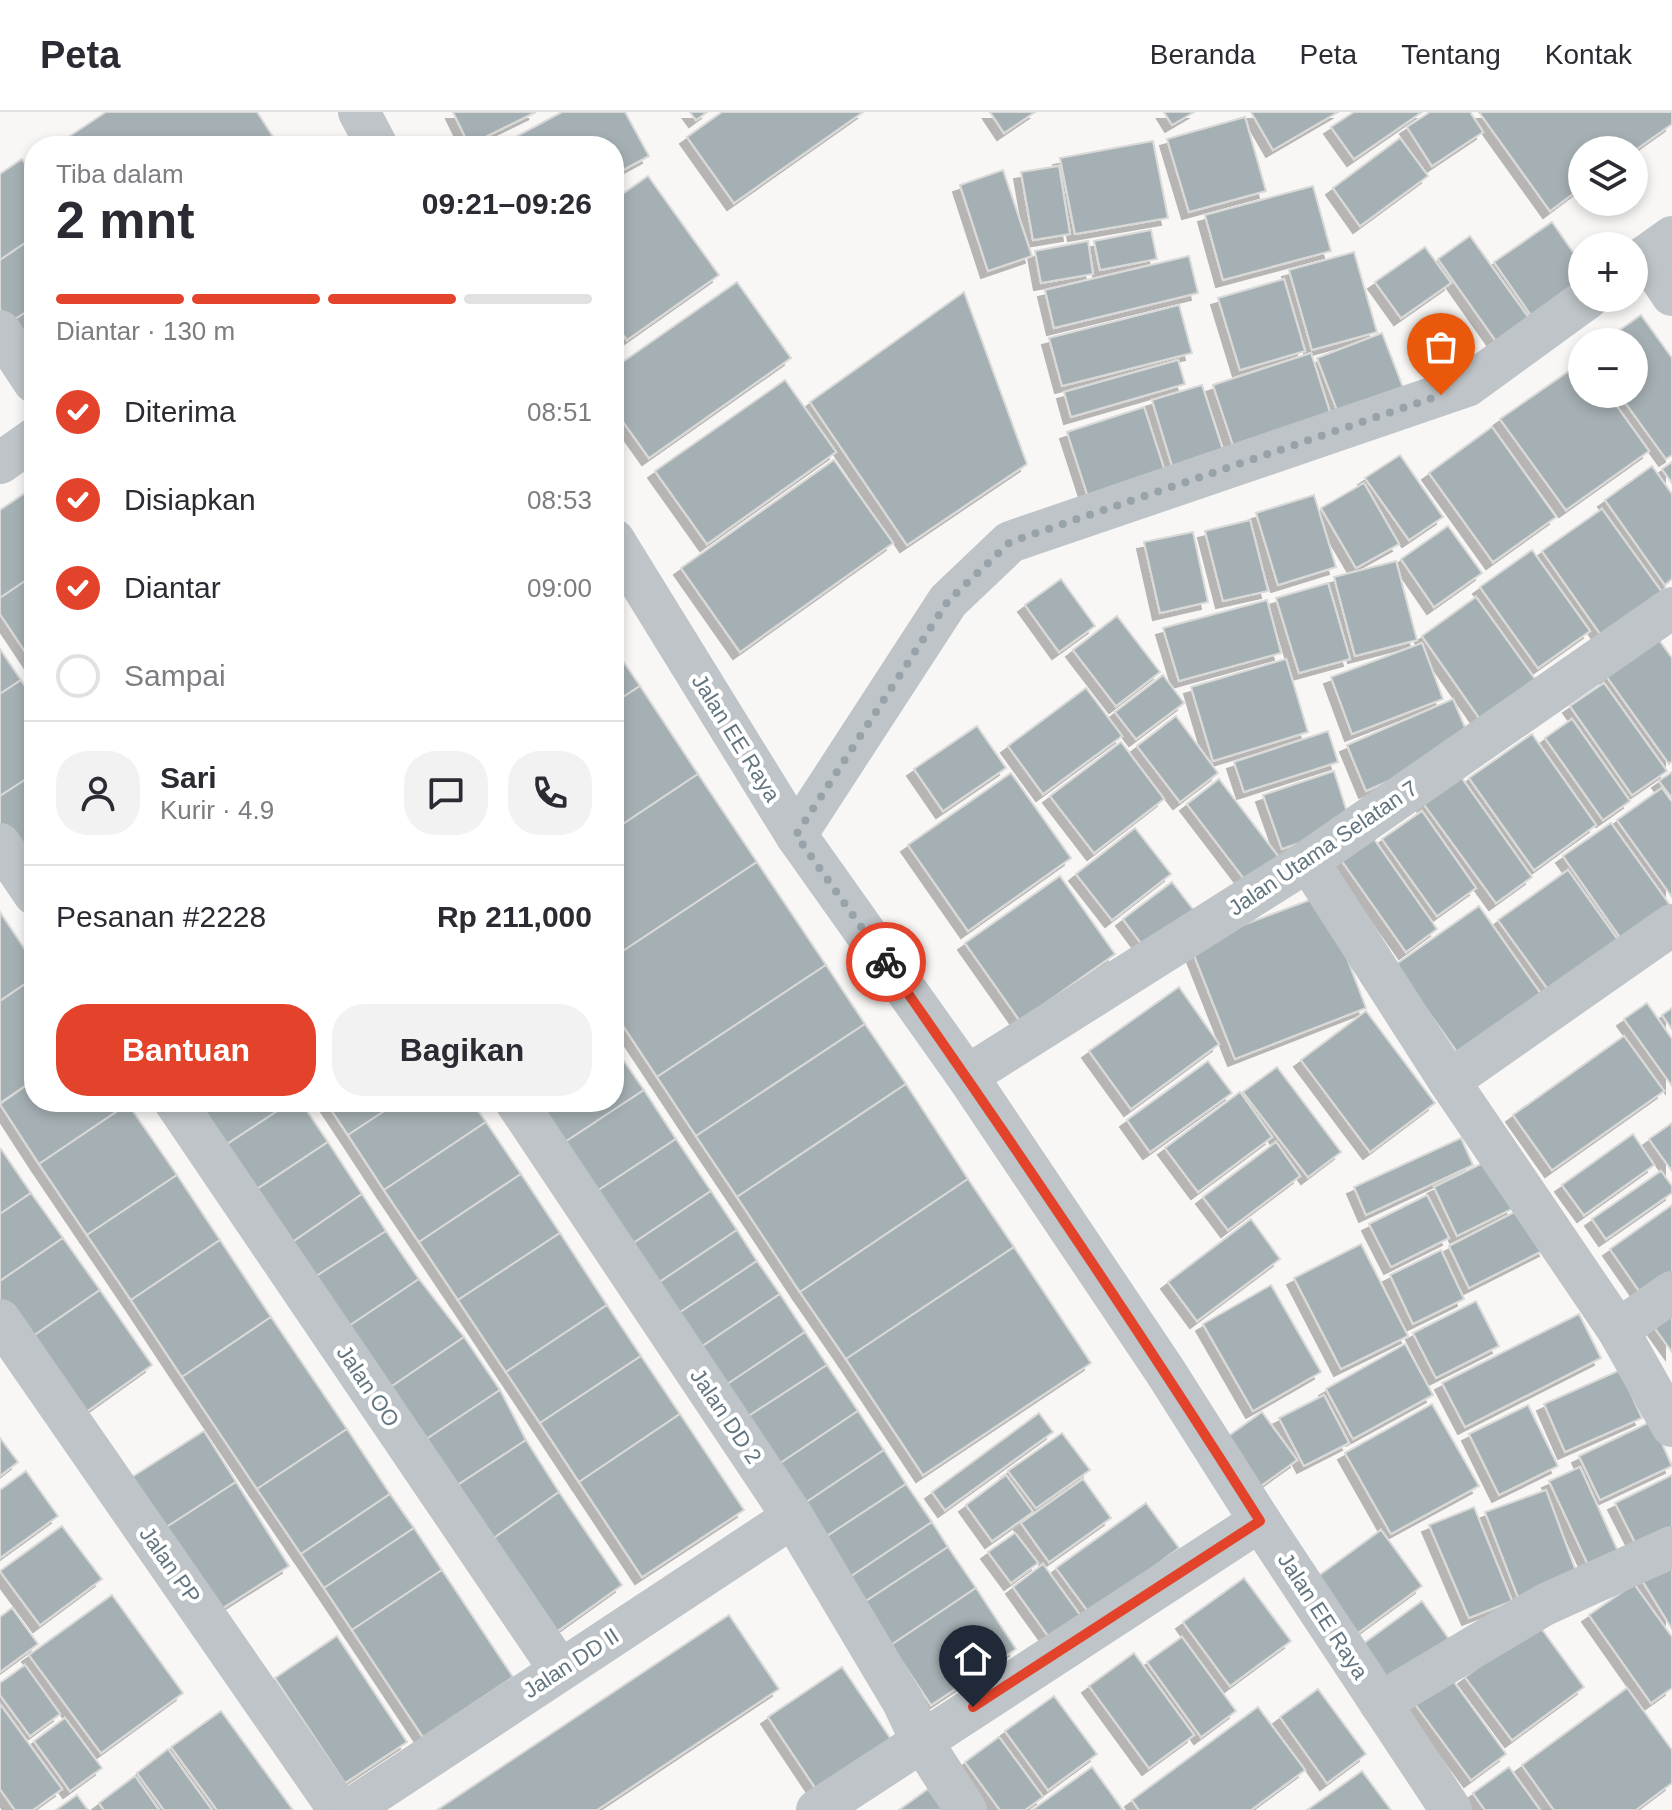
<!DOCTYPE html>
<html lang="id">
<meta charset="utf-8">
<style>
body{margin:0;font-family:Arial,sans-serif;background:#f2f2f3;color:#2b2b33;height:100vh;display:flex;flex-direction:column;font-size:30px;white-space:nowrap}
*{box-sizing:border-box;margin:0}
p{font-size:26px;color:#7c7c81}
.icon{flex:none;width:44px;height:44px;fill:none;stroke:currentColor;stroke-width:2;stroke-linecap:round;stroke-linejoin:round}
.map{position:relative;flex:1;overflow:hidden}
.panel{position:absolute;left:24px;top:24px;width:600px;height:976px;display:flex;flex-direction:column;background:#fff;border-radius:32px;box-shadow:0 4px 12px #0003}
.panel>*{flex:none}
.buttons{position:absolute;left:1568px;top:24px;display:grid;gap:16px}
.buttons a{display:grid;place-items:center;width:80px;height:80px;border-radius:50%;background:#fff;box-shadow:0 4px 12px #0003;font-size:40px}
.pin{position:absolute;display:grid;place-items:center;width:68px;height:68px;color:#fff;margin:-82px -34px;border-radius:50% 50% 50% 0;rotate:-45deg;box-shadow:0 0 8px #0007}
.pin .icon{rotate:45deg}
.courier{position:absolute;display:grid;place-items:center;width:80px;height:80px;margin:-40px;border:6px solid #e3432a;border-radius:50%;background:#fff;color:#222;box-shadow:0 2px 10px #0007}
.summary em{font-style:normal;font-weight:600}
.summary div{display:flex;flex-direction:column-reverse}
.summary{display:flex;align-items:center;justify-content:space-between;height:136px;padding:0 32px}
h1{font-size:52px;font-weight:600;line-height:60px}
.bar{display:grid;grid-template-columns:repeat(4,1fr);gap:12px 8px;align-content:center;height:96px;padding:0 32px}
.bar i{height:10px;border-radius:6px;background:#e1e1e2}
.bar .on{background:#e3432a}
.bar p{grid-column:span 4}
.line{display:flex;align-items:center;gap:20px;padding:0 32px;border-top:2px solid #e1e1e2}
.line div{flex:1}
.round{display:grid;place-items:center;flex:none;width:84px;height:84px;border-radius:32px;background:#f2f2f3}
ol{padding:0 32px;list-style:none}
li{display:flex;align-items:center;gap:24px;height:88px}
li p{margin-inline-start:auto}
li .icon{padding:8px;border-radius:50%;background:#e3432a;color:#fff;stroke-width:4}
li:last-child{color:#7c7c81}
li i{width:44px;height:44px;border:4px solid #e1e1e2;border-radius:50%}
.button{display:flex;gap:16px;margin-top:auto;padding:16px 32px}
.button a{flex:1;height:92px;border-radius:32px;background:#e3432a;color:#fff;font-size:32px;font-weight:600;line-height:92px;text-align:center}
.button a+a{background:#f2f2f3;color:#2b2b33}
header{display:flex;align-items:center;gap:48px;box-sizing:border-box;height:112px;padding:0 40px;background:#fff;border-bottom:2px solid #e1e1e2}
header strong{font-size:38px}
nav{display:flex;gap:44px;margin-inline-start:auto;font-size:28px}
.map>svg:first-child{display:block}
.building{fill:#a5b0b4;stroke:#d9d9d7;stroke-width:2;filter:url(#shadow)}
.lines{fill:none;stroke-linecap:round;stroke-linejoin:round}
.street{stroke:#bec4c7;stroke-width:42}
.done{stroke:#97a3a9;stroke-width:8;stroke-dasharray:0 14.4}
.route{stroke:#e3432a;stroke-width:10}
.labels{text-anchor:middle;dominant-baseline:central;stroke-width:8;stroke-linejoin:round;paint-order:stroke}
.street-label{font-size:22px;fill:#637680;stroke:#fff}
</style>
<header>
<strong>Peta</strong>
<nav><a>Beranda</a><a>Peta</a><a>Tentang</a><a>Kontak</a></nav>
</header>
<div class="map">
<svg width="1672" height="1698" viewBox="0 0 1672 1698">
<defs>
<filter id="shadow"><feDropShadow dx="-7" dy="7" stdDeviation="0" flood-color="#0004"/></filter>
</defs>
<rect width="100%" height="100%" fill="#f8f7f5"/>
<!-- building -->
<g class="building">
<polygon points="106,0 257,0 279,34 55,34"/>
<polygon points="453,0 536,0 469,33"/>
<polygon points="562,0 625,0 649,44 614,63 614,34 499,34"/>
<polygon points="690,0 707,0 696,8"/>
<polygon points="722,0 863,0 734,91 687,25"/>
<polygon points="990,0 1035,0 1004,21"/>
<polygon points="1164,0 1194,0 1172,13"/>
<polygon points="1251,0 1338,0 1273,38"/>
<polygon points="1354,0 1422,0 1354,47 1331,15"/>
<polygon points="1430,0 1470,0 1483,20 1432,54 1407,15"/>
<polygon points="1479,0 1672,0 1672,12 1634,39 1582,38 1582,75 1550,99"/>
<polygon points="1245,5 1266,79 1189,100 1167,27"/>
<polygon points="1400,26 1428,64 1360,114 1333,76"/>
<polygon points="1153,29 1168,106 1075,122 1060,46"/>
<polygon points="22,47 34,65 34,125 0,148 0,62"/>
<polygon points="1059,54 1070,122 1033,128 1021,60"/>
<polygon points="1003,58 1032,144 988,159 960,73"/>
<polygon points="648,64 719,163 627,228 614,210 614,88"/>
<polygon points="1313,74 1331,139 1223,168 1205,103"/>
<polygon points="1552,110 1582,153 1582,175 1535,209 1494,150"/>
<polygon points="1151,118 1157,147 1100,158 1094,129"/>
<polygon points="1470,124 1536,216 1503,239 1438,147"/>
<polygon points="34,125 34,195 9,211 0,197 0,148"/>
<polygon points="1088,129 1093,162 1041,171 1035,139"/>
<polygon points="1425,135 1451,171 1401,206 1375,170"/>
<polygon points="1354,140 1377,220 1312,238 1289,158"/>
<polygon points="1189,144 1198,181 1054,216 1045,178"/>
<polygon points="1284,167 1305,239 1240,258 1218,186"/>
<polygon points="737,170 791,246 649,346 614,297 614,256"/>
<polygon points="964,180 1027,352 907,433 810,290"/>
<polygon points="1179,193 1192,241 1062,274 1049,226"/>
<polygon points="34,195 34,248 9,211"/>
<polygon points="1641,203 1672,246 1672,343 1666,347 1619,282 1634,282 1634,230 1603,230"/>
<polygon points="1382,221 1409,291 1344,316 1317,246"/>
<polygon points="1311,241 1336,319 1239,351 1213,273"/>
<polygon points="1178,248 1185,272 1071,305 1064,280"/>
<polygon points="1582,250 1582,282 1608,282 1649,339 1566,398 1500,307"/>
<polygon points="785,268 836,340 707,432 655,359"/>
<polygon points="1202,273 1228,354 1177,370 1152,288"/>
<polygon points="1144,295 1169,372 1092,397 1067,320"/>
<polygon points="1492,315 1556,405 1493,450 1429,361"/>
<polygon points="1400,343 1443,405 1409,428 1365,366"/>
<polygon points="834,348 893,431 740,540 681,456"/>
<polygon points="1672,350 1672,371 1662,357"/>
<polygon points="1652,354 1672,382 1672,467 1665,473 1605,388"/>
<polygon points="1364,371 1399,432 1356,456 1321,396"/>
<polygon points="34,375 34,463 0,486 0,398"/>
<polygon points="1314,383 1336,455 1278,473 1256,401"/>
<polygon points="1602,397 1669,490 1608,533 1542,439"/>
<polygon points="1250,408 1268,479 1223,489 1205,419"/>
<polygon points="1448,414 1482,461 1434,495 1401,447"/>
<polygon points="1193,420 1208,490 1160,501 1144,430"/>
<polygon points="1532,438 1590,519 1538,556 1480,475"/>
<polygon points="1396,449 1417,528 1355,544 1334,465"/>
<polygon points="34,463 34,553 0,502 0,486"/>
<polygon points="1061,467 1095,514 1059,540 1025,493"/>
<polygon points="1328,471 1350,547 1299,561 1276,486"/>
<polygon points="1476,485 1535,567 1480,607 1422,524"/>
<polygon points="1267,488 1281,541 1179,569 1163,516"/>
<polygon points="1117,504 1160,560 1116,594 1073,538"/>
<polygon points="1659,528 1672,546 1672,649 1669,652 1607,565"/>
<polygon points="1422,531 1443,587 1352,622 1331,565"/>
<polygon points="614,536 640,574 614,591"/>
<polygon points="0,537 21,568 0,582"/>
<polygon points="1286,547 1308,620 1213,649 1191,575"/>
<polygon points="1163,563 1184,591 1136,627 1115,600"/>
<polygon points="21,568 34,588 34,662 0,684 0,582"/>
<polygon points="1604,571 1667,659 1632,683 1570,594"/>
<polygon points="640,574 698,662 614,718 614,591"/>
<polygon points="1086,576 1122,624 1043,682 1008,634"/>
<polygon points="1453,587 1472,632 1366,679 1347,633"/>
<polygon points="1176,604 1218,661 1180,690 1137,634"/>
<polygon points="1572,607 1630,689 1603,708 1545,626"/>
<polygon points="977,614 1006,656 943,699 914,657"/>
<polygon points="1328,619 1338,650 1244,680 1234,650"/>
<polygon points="1532,622 1596,713 1534,758 1469,666"/>
<polygon points="1121,630 1164,687 1094,741 1050,684"/>
<polygon points="1334,659 1351,713 1282,737 1263,683"/>
<polygon points="1672,660 1672,686 1659,669"/>
<polygon points="1011,661 1071,746 968,819 908,733"/>
<polygon points="34,662 34,733 14,747 0,726 0,684"/>
<polygon points="698,662 757,750 614,845 614,718"/>
<polygon points="1461,665 1532,765 1496,791 1423,691"/>
<polygon points="1219,667 1287,756 1255,781 1187,692"/>
<polygon points="1662,676 1672,690 1672,785 1617,708"/>
<polygon points="1422,699 1476,776 1437,804 1382,727"/>
<polygon points="1611,711 1672,796 1624,831 1563,744"/>
<polygon points="1135,716 1171,762 1112,808 1076,762"/>
<polygon points="1369,720 1437,817 1406,840 1337,742"/>
<polygon points="757,750 826,853 657,965 614,900 614,845"/>
<polygon points="1568,758 1620,831 1550,880 1498,808"/>
<polygon points="1060,764 1115,842 1020,909 965,831"/>
<polygon points="1172,770 1202,809 1152,846 1123,807"/>
<polygon points="1323,783 1366,896 1235,947 1190,833"/>
<polygon points="1479,794 1543,885 1460,944 1395,853"/>
<polygon points="0,800 34,851 34,866 0,889"/>
<polygon points="826,853 865,912 696,1024 657,965"/>
<polygon points="34,866 34,968 0,991 0,889"/>
<polygon points="1179,875 1219,932 1131,997 1089,939"/>
<polygon points="1647,891 1672,927 1672,974 1624,907"/>
<polygon points="1672,896 1672,917 1662,903"/>
<polygon points="1366,899 1435,991 1370,1040 1301,948"/>
<polygon points="865,912 906,972 737,1085 696,1024"/>
<polygon points="1624,924 1664,979 1552,1058 1513,1003"/>
<polygon points="615,936 644,978 559,1034 534,990 614,990"/>
<polygon points="1208,949 1232,981 1150,1040 1127,1008"/>
<polygon points="1277,955 1341,1040 1308,1065 1243,980"/>
<polygon points="34,968 34,990 128,992 39,1052 0,992"/>
<polygon points="906,972 968,1067 800,1180 737,1085"/>
<polygon points="644,978 676,1027 591,1083 559,1034"/>
<polygon points="1240,980 1272,1025 1198,1080 1165,1036"/>
<polygon points="187,990 291,990 215,1040"/>
<polygon points="291,990 301,990 328,1030 245,1085 215,1040"/>
<polygon points="326,990 398,990 348,1023"/>
<polygon points="398,990 472,990 486,1010 384,1078 348,1023"/>
<polygon points="128,992 177,1063 87,1123 39,1052"/>
<polygon points="486,1010 521,1062 419,1130 384,1078"/>
<polygon points="1672,1011 1672,1059 1649,1027"/>
<polygon points="1633,1022 1654,1053 1584,1103 1562,1073"/>
<polygon points="1461,1026 1473,1053 1366,1103 1354,1075"/>
<polygon points="676,1027 711,1079 626,1136 591,1083"/>
<polygon points="328,1030 362,1082 281,1138 245,1085"/>
<polygon points="1276,1030 1300,1064 1228,1118 1203,1085"/>
<polygon points="1,1037 31,1081 0,1102 0,1038"/>
<polygon points="1491,1047 1514,1096 1457,1124 1434,1075"/>
<polygon points="1661,1059 1672,1074 1672,1081 1606,1127 1592,1107"/>
<polygon points="521,1062 560,1121 458,1188 419,1130"/>
<polygon points="177,1063 220,1128 131,1188 87,1123"/>
<polygon points="968,1067 1014,1135 846,1247 800,1180"/>
<polygon points="711,1079 737,1118 652,1175 626,1136"/>
<polygon points="31,1081 63,1126 0,1169 0,1102"/>
<polygon points="362,1082 386,1119 304,1172 281,1138"/>
<polygon points="1427,1083 1449,1126 1391,1155 1369,1112"/>
<polygon points="1672,1093 1672,1161 1642,1183 1610,1137"/>
<polygon points="1524,1095 1546,1137 1469,1176 1449,1134"/>
<polygon points="1251,1107 1280,1147 1197,1209 1168,1170"/>
<polygon points="737,1118 757,1149 673,1205 652,1175"/>
<polygon points="386,1119 419,1167 337,1222 304,1172"/>
<polygon points="560,1121 607,1193 506,1260 458,1188"/>
<polygon points="63,1126 100,1178 26,1229 0,1192 0,1169"/>
<polygon points="220,1128 271,1205 182,1265 131,1188"/>
<polygon points="1361,1132 1408,1224 1341,1257 1294,1166"/>
<polygon points="1014,1135 1091,1251 923,1363 846,1247"/>
<polygon points="1441,1138 1464,1187 1413,1212 1390,1163"/>
<polygon points="757,1149 780,1182 695,1239 673,1205"/>
<polygon points="419,1167 464,1225 379,1283 337,1222"/>
<polygon points="1271,1173 1321,1260 1253,1299 1203,1212"/>
<polygon points="100,1178 152,1253 79,1305 26,1229"/>
<polygon points="780,1182 805,1220 720,1277 695,1239"/>
<polygon points="1476,1189 1499,1234 1436,1266 1413,1221"/>
<polygon points="1672,1191 1672,1240 1649,1208"/>
<polygon points="607,1193 641,1244 540,1311 506,1260"/>
<polygon points="1579,1202 1601,1246 1465,1315 1442,1271"/>
<polygon points="271,1205 347,1317 257,1377 182,1265"/>
<polygon points="805,1220 827,1253 741,1309 720,1277"/>
<polygon points="464,1225 500,1278 416,1334 379,1283"/>
<polygon points="1405,1232 1433,1283 1353,1327 1326,1277"/>
<polygon points="641,1244 680,1302 579,1370 540,1311"/>
<polygon points="827,1253 858,1299 773,1356 741,1309"/>
<polygon points="1620,1258 1642,1306 1565,1340 1544,1292"/>
<polygon points="500,1278 526,1328 447,1380 416,1334"/>
<polygon points="1324,1283 1349,1331 1304,1354 1279,1306"/>
<polygon points="1432,1292 1479,1374 1391,1422 1345,1341"/>
<polygon points="1528,1293 1558,1354 1499,1383 1469,1322"/>
<polygon points="858,1299 884,1338 799,1395 773,1356"/>
<polygon points="1262,1300 1297,1348 1251,1381 1216,1333"/>
<polygon points="1039,1301 1053,1320 945,1398 932,1380"/>
<polygon points="680,1302 744,1398 642,1465 579,1370"/>
<polygon points="1652,1309 1672,1354 1600,1388 1579,1344"/>
<polygon points="347,1317 390,1382 301,1442 257,1377"/>
<polygon points="204,1319 236,1370 162,1418 129,1367"/>
<polygon points="1062,1321 1090,1358 1036,1396 1008,1359"/>
<polygon points="0,1326 18,1350 0,1364"/>
<polygon points="526,1328 559,1380 484,1433 447,1380"/>
<polygon points="884,1338 906,1372 821,1428 799,1395"/>
<polygon points="1580,1355 1621,1446 1591,1459 1549,1369"/>
<polygon points="26,1359 58,1404 0,1446 0,1378"/>
<polygon points="1006,1363 1033,1400 992,1429 966,1393"/>
<polygon points="1672,1363 1672,1421 1639,1438 1615,1391"/>
<polygon points="1083,1367 1111,1406 1049,1450 1021,1411"/>
<polygon points="236,1370 289,1454 215,1501 162,1418"/>
<polygon points="906,1372 932,1410 847,1467 821,1428"/>
<polygon points="1546,1378 1577,1462 1518,1485 1485,1400"/>
<polygon points="559,1380 622,1473 552,1523 484,1433"/>
<polygon points="390,1382 414,1416 324,1476 301,1442"/>
<polygon points="1146,1391 1179,1436 1090,1502 1056,1456"/>
<polygon points="1474,1395 1512,1489 1469,1506 1429,1413"/>
<polygon points="932,1410 948,1435 863,1491 847,1467"/>
<polygon points="62,1414 102,1467 40,1513 0,1459"/>
<polygon points="414,1416 442,1458 352,1518 324,1476"/>
<polygon points="1381,1418 1422,1474 1358,1521 1317,1465"/>
<polygon points="1015,1421 1038,1451 1011,1471 988,1440"/>
<polygon points="948,1435 976,1476 891,1533 863,1491"/>
<polygon points="1672,1449 1672,1517 1642,1468"/>
<polygon points="1043,1452 1080,1503 1049,1525 1013,1475"/>
<polygon points="442,1458 513,1565 423,1625 352,1518"/>
<polygon points="1244,1466 1291,1529 1230,1574 1183,1510"/>
<polygon points="1634,1472 1672,1525 1672,1576 1651,1591 1589,1503"/>
<polygon points="976,1476 1016,1537 931,1593 891,1533"/>
<polygon points="112,1483 183,1581 101,1641 29,1543"/>
<polygon points="1422,1489 1451,1530 1389,1574 1360,1534"/>
<polygon points="12,1496 38,1532 0,1560 0,1505"/>
<polygon points="729,1503 779,1577 597,1698 437,1698"/>
<polygon points="1538,1512 1584,1575 1512,1628 1465,1565"/>
<polygon points="337,1524 407,1630 345,1671 275,1566"/>
<polygon points="1182,1525 1236,1599 1201,1625 1147,1550"/>
<polygon points="1134,1541 1194,1623 1149,1656 1089,1574"/>
<polygon points="25,1553 60,1602 30,1624 0,1583 0,1571"/>
<polygon points="842,1555 901,1642 826,1692 768,1605"/>
<polygon points="1446,1559 1506,1642 1471,1668 1410,1585"/>
<polygon points="1627,1576 1672,1638 1672,1671 1636,1698 1554,1698 1522,1653"/>
<polygon points="1318,1577 1366,1642 1327,1671 1280,1605"/>
<polygon points="1054,1584 1097,1642 1048,1678 1005,1619"/>
<polygon points="0,1592 62,1677 33,1698 15,1698 0,1677"/>
<polygon points="1258,1595 1305,1658 1251,1698 1139,1698 1132,1688"/>
<polygon points="221,1599 293,1698 217,1698 171,1635"/>
<polygon points="65,1606 102,1656 70,1679 34,1629"/>
<polygon points="999,1625 1043,1685 1025,1698 1000,1698 965,1650"/>
<polygon points="168,1637 212,1698 164,1698 137,1661"/>
<polygon points="1092,1655 1123,1698 1032,1698"/>
<polygon points="1509,1655 1540,1698 1485,1698 1473,1681"/>
<polygon points="1362,1659 1391,1698 1307,1698"/>
<polygon points="135,1664 159,1698 104,1698 99,1691"/>
<polygon points="928,1677 943,1698 899,1698"/>
<polygon points="77,1683 88,1698 56,1698"/>
</g>
<g class="lines">
<!-- street -->
<g class="street">
<polyline points="359,0 377,34"/>
<polyline points="1646,144 1672,183"/>
<polyline points="1634,152 1672,125"/>
<polyline points="0,219 34,270"/>
<polyline points="0,351 34,327"/>
<polyline points="614,428 796,723 967,964 1165,1259 1260,1409 1451,1698"/>
<polyline points="796,723 948,489 1010,430 1467,274 1588,186"/>
<polyline points="0,732 34,782"/>
<polyline points="1308,749 1449,969 1618,1218 1672,1314"/>
<polyline points="967,964 1308,749 1672,496"/>
<polyline points="1449,969 1672,813"/>
<polyline points="175,990 560,1558"/>
<polyline points="516,990 793,1405 903,1590 921,1628 966,1698"/>
<polyline points="0,1208 339,1698"/>
<polyline points="1618,1218 1672,1180"/>
<polyline points="1380,1591 1544,1493 1672,1435"/>
<polyline points="349,1698 793,1405"/>
<polyline points="817,1698 1260,1409"/>
</g>
</g>
<g class="lines">
<!-- done -->
<polyline class="done" points="886,850 796,723 948,489 1010,430 1441,283"/>
<!-- route -->
<path class="route" d="M886 850C1015 1034 1140 1219 1260 1409L973 1595"/>
</g>
<g class="labels">
<!-- street labels -->
<g class="street-label">
<text transform="translate(736 626) rotate(58)">Jalan EE Raya</text>
<text transform="translate(1323 736) rotate(-34)">Jalan Utama Selatan 7</text>
<text transform="translate(368 1274) rotate(56)">Jalan OO</text>
<text transform="translate(726 1304) rotate(56)">Jalan DD 2</text>
<text transform="translate(170 1453) rotate(55)">Jalan PP</text>
<text transform="translate(1323 1504) rotate(57)">Jalan EE Raya</text>
<text transform="translate(571 1551) rotate(-33)">Jalan DD II</text>
</g>
</g>
</svg>
<div class="buttons">
<a><svg class="icon" aria-label="layers" viewBox="0 0 24 24"><path d="M12 4l9 5-9 5-9-5zM3 14l9 5 9-5"/></svg></a>
<a>+</a>
<a>−</a>
</div>
<div class="pin" style="left:1441px;top:283px;background:#ea580c"><svg class="icon" aria-label="bag" viewBox="0 0 24 24"><path d="M5 8h14l-1 12H6zM9 8a3 3 0 0 1 6 0"/></svg></div>
<div class="pin" style="left:973px;top:1595px;background:#1f2937"><svg class="icon" aria-label="home" viewBox="0 0 24 24"><path d="M3 11l9-7 9 7M6 9v11h12V9"/></svg></div>
<div class="courier" style="left:886px;top:850px"><svg class="icon" aria-label="bike" viewBox="0 0 24 24"><circle cx="6" cy="16" r="4"/><circle cx="18" cy="16" r="4"/><path d="M6 16l4-8h5l3 8M10 8l3 8H6M13 5h3"/></svg></div>
<section class="panel">
<div class="summary"><div><h1>2 mnt</h1><p>Tiba dalam</p></div><em>09:21–09:26</em></div>
<div class="bar"><i class="on"></i><i class="on"></i><i class="on"></i><i></i><p>Diantar · 130 m</p></div>
<ol>
<li><svg class="icon" aria-label="check" viewBox="0 0 24 24"><path d="M5 12l5 5 9-10"/></svg>Diterima<p>08:51</p></li>
<li><svg class="icon" aria-label="check" viewBox="0 0 24 24"><path d="M5 12l5 5 9-10"/></svg>Disiapkan<p>08:53</p></li>
<li><svg class="icon" aria-label="check" viewBox="0 0 24 24"><path d="M5 12l5 5 9-10"/></svg>Diantar<p>09:00</p></li>
<li><i></i>Sampai</li>
</ol>
<div class="line" style="height:144px"><a class="round"><svg class="icon" aria-label="person" viewBox="0 0 24 24"><circle cx="12" cy="8" r="4"/><path d="M4 21q1-7 8-7t8 7"/></svg></a><div><b>Sari</b><p>Kurir · 4.9</p></div><a class="round"><svg class="icon" aria-label="chat" viewBox="0 0 24 24"><path d="M4 5h16v11H9l-5 4z"/></svg></a><a class="round"><svg class="icon" aria-label="phone" viewBox="0 0 24 24"><path d="M5 4h4l2 5-3 2q2 4 5 5l2-3 5 2v4C11 20 4 13 5 4z"/></svg></a></div>
<div class="line" style="height:104px"><div>Pesanan #2228</div><b>Rp 211,000</b></div>
<div class="button"><a>Bantuan</a><a>Bagikan</a></div>
</section>
</div>
